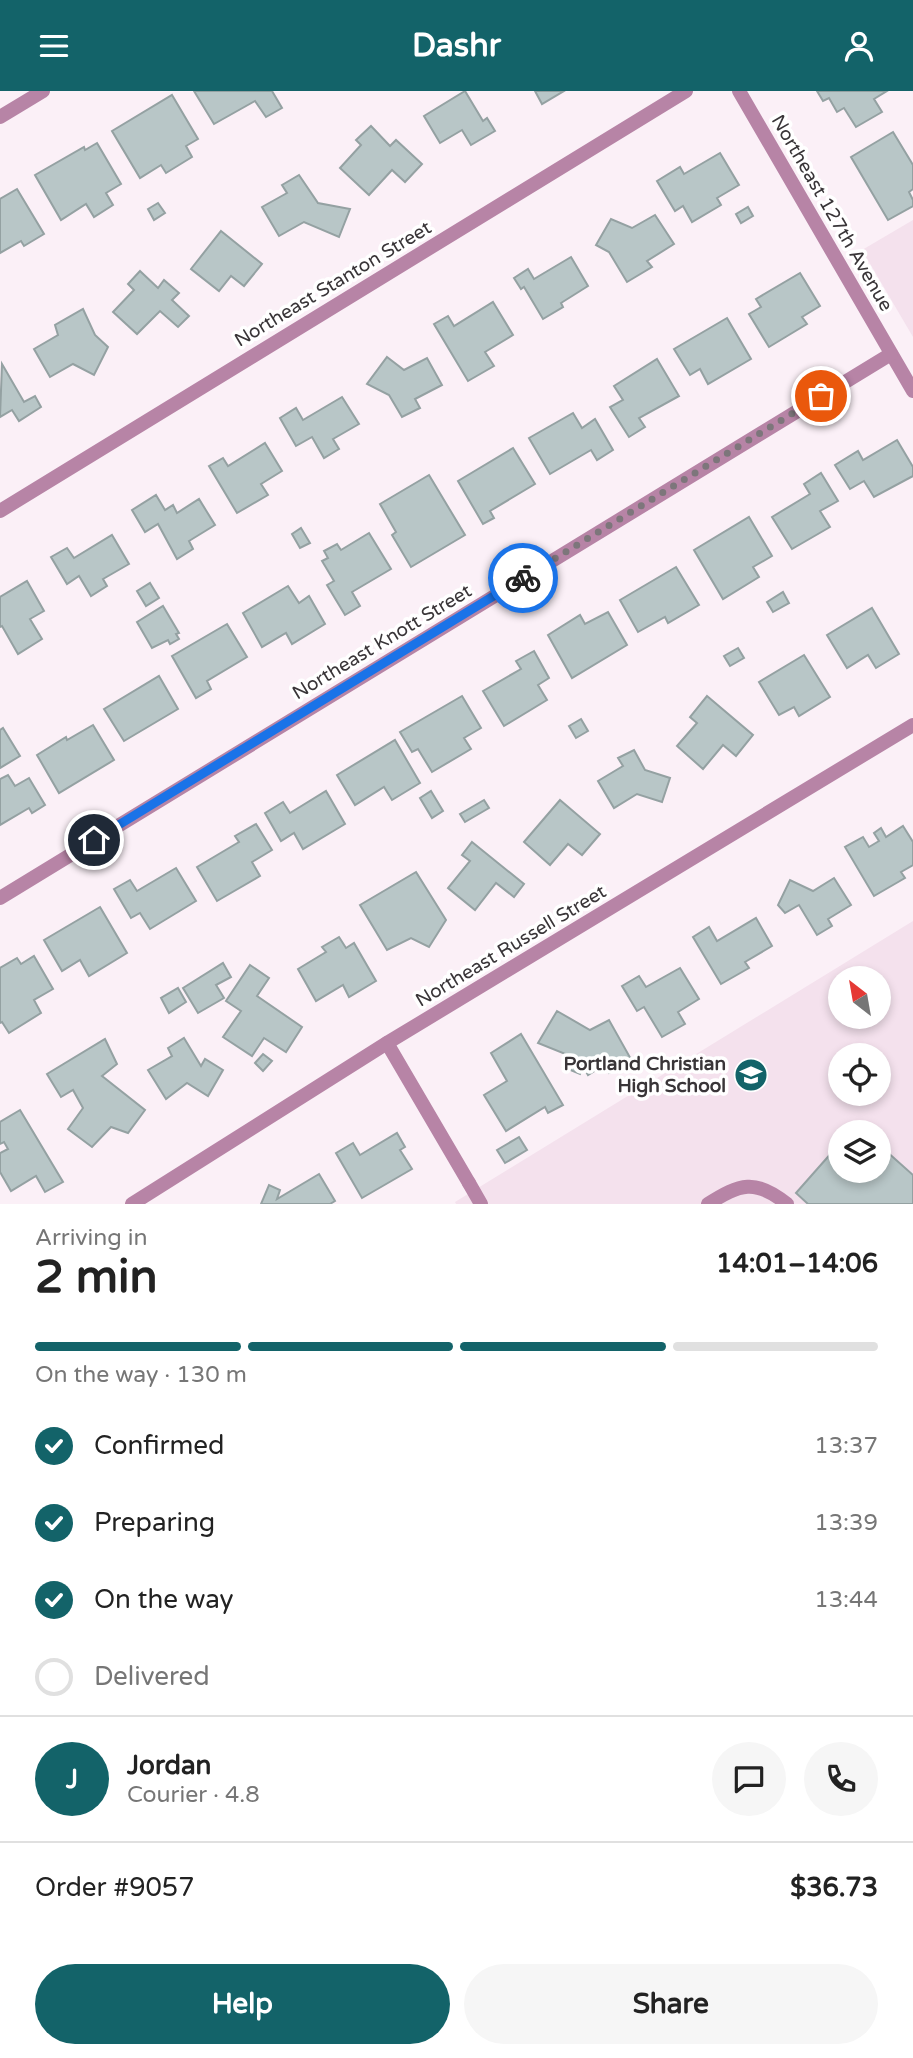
<!DOCTYPE html>
<meta charset="utf-8">
<style>
body{margin:0;font-family:"Varela Round",sans-serif;background:#f6f6f6;color:#222;height:100vh;display:flex;flex-direction:column;font-size:26px;white-space:nowrap}
*{box-sizing:border-box;margin:0}
p{font-size:23px;color:#767676}
.icon{flex:none;width:38px;height:38px;fill:none;stroke:currentColor;stroke-width:2;stroke-linecap:round;stroke-linejoin:round}
.map{position:relative;height:1113px;overflow:hidden}
.drawer{display:flex;flex-direction:column;background:#fff;flex:1}
.drawer>*{flex:none}
.needle{width:46px;rotate:329deg}
.controls{position:absolute;left:828px;top:875px;display:grid;gap:14px}
.controls a{display:grid;place-items:center;width:63px;height:63px;border-radius:50%;background:#fff;box-shadow:0 4px 10px #0003;font-size:35px}
.pin{position:absolute;display:grid;place-items:center;width:60px;height:60px;color:#fff;margin:-30px;border:4px solid #fff;border-radius:50%;box-shadow:0 2px 7px #0007}
.courier{position:absolute;display:grid;place-items:center;width:70px;height:70px;margin:-35px;border:5px solid #1a73e8;border-radius:50%;background:#fff;color:#222;box-shadow:0 2px 9px #0007}
.headline em{font-style:normal;font-weight:800}
.headline div{display:flex;flex-direction:column-reverse}
.headline{display:flex;align-items:center;justify-content:space-between;height:119px;padding:0 35px}
h1{font-size:46px;font-weight:800;line-height:52px}
.bar{display:grid;grid-template-columns:repeat(4,1fr);gap:10px 7px;align-content:center;height:84px;padding:0 35px}
.bar i{height:9px;border-radius:5px;background:#e0e0e0}
.bar .selected{background:#136369}
.bar p{grid-column:span 4}
.line{display:flex;align-items:center;gap:18px;padding:0 35px;border-top:2px solid #e0e0e0}
.line div{flex:1}
.round{display:grid;place-items:center;flex:none;width:74px;height:74px;border-radius:37px;background:#f6f6f6}
ol{padding:0 35px;list-style:none}
li{display:flex;align-items:center;gap:21px;height:77px}
li p{margin-inline-start:auto}
li .icon{padding:7px;border-radius:50%;background:#136369;color:#fff;stroke-width:4}
li:last-child{color:#767676}
li i{width:38px;height:38px;border:4px solid #e0e0e0;border-radius:50%}
.button{display:flex;gap:14px;margin-top:auto;padding:14px 35px}
.button a{flex:1;height:80px;border-radius:42px;background:#136369;color:#fff;font-size:28px;font-weight:800;line-height:80px;text-align:center}
.button a+a{background:#f6f6f6;color:#222}
header{display:flex;justify-content:space-between;align-items:center;height:91px;padding:0 35px;background:#136369;color:#fff;font-size:32px;font-weight:800}
.map>svg:first-child{display:block}
.built{fill:#f4e1ed;fill-rule:evenodd}
.building{fill:#b8c6c7;stroke:#94a1a2;stroke-width:2}
.lines{fill:none;stroke-linecap:round;stroke-linejoin:round}
.lane{stroke:#b784a6;stroke-width:14}
.street{stroke:#b784a6;stroke-width:14}
.done{stroke:#7d767b;stroke-width:7;stroke-dasharray:0 12.6}
.route{stroke:#1a73e8;stroke-width:9}
.labels{text-anchor:middle;dominant-baseline:central;stroke-width:7;stroke-linejoin:round;paint-order:stroke}
.street-label{font-size:19px;fill:#393538;stroke:#fff}
.poi-label{font-size:19px;font-weight:bold;fill:#393538;stroke:#fff;text-anchor:end}
</style>
<header><svg class="icon" aria-label="menu" viewBox="0 0 24 24"><path d="M4 6h16M4 12h16M4 18h16"/></svg>Dashr<svg class="icon" aria-label="person" viewBox="0 0 24 24"><circle cx="12" cy="8" r="4"/><path d="M4 21q1-7 8-7t8 7"/></svg></header>
<div class="map">
<svg width="913" height="1113" viewBox="0 0 913 1113">
<rect width="100%" height="100%" fill="#fbf0f7"/>
<!-- built -->
<g class="built">
<polygon points="913,129 913,246 862,159"/>
<path d="M913 830V1113H456L455 1111ZM840 887H878V926H840ZM840 964H878V1003H840ZM840 1041H878V1080H840Z"/>
</g>
<!-- building -->
<g class="building">
<polygon points="194,0 272,0 282,17 266,26 255,10 214,33"/>
<polygon points="465,0 483,30 487,27 495,40 471,54 462,39 440,52 424,25"/>
<polygon points="535,0 564,0 542,13"/>
<polygon points="817,0 887,0 874,8 882,21 856,36 844,17 837,21 829,7 823,10"/>
<polygon points="172,4 198,48 186,55 192,66 166,82 161,74 140,87 112,40"/>
<polygon points="371,35 390,55 396,49 422,73 405,91 392,79 369,104 340,77 361,54 356,49"/>
<polygon points="893,41 913,74 913,98 909,101 913,109 913,115 888,129 851,66"/>
<polygon points="97,52 121,93 106,102 113,114 94,126 86,113 61,129 35,84 84,56 85,59"/>
<polygon points="720,62 739,94 717,107 721,114 692,131 683,115 675,120 657,90 680,76 684,83"/>
<polygon points="299,84 318,112 350,118 339,146 304,131 279,145 262,116 287,102 282,94"/>
<polygon points="17,98 44,143 24,155 21,150 0,162 0,108"/>
<polygon points="158,112 165,122 154,129 148,118"/>
<polygon points="748,116 753,125 741,132 736,123"/>
<polygon points="655,124 674,153 647,170 652,176 627,191 609,161 596,154 611,128 632,137"/>
<polygon points="221,140 262,173 244,195 231,185 219,200 191,178"/>
<polygon points="571,166 588,195 561,212 563,216 543,228 524,196 521,198 514,187 528,178 534,188"/>
<polygon points="140,180 158,197 164,189 179,202 172,209 189,225 178,236 160,220 137,243 113,221 134,199 128,193"/>
<polygon points="800,182 820,215 802,226 807,233 769,256 749,223 761,216 756,208"/>
<polygon points="493,211 513,244 485,261 494,275 468,290 434,233 448,225 454,235"/>
<polygon points="83,218 95,244 108,256 94,284 73,273 50,286 34,258 58,244 55,234"/>
<polygon points="727,227 751,268 708,293 700,278 690,284 674,258"/>
<polygon points="387,266 404,279 427,267 442,294 415,308 420,317 402,326 389,304 367,293"/>
<polygon points="657,268 679,305 639,327 645,336 629,346 610,316 623,309 614,295"/>
<polygon points="2,273 24,311 35,305 41,316 19,330 12,319 0,326"/>
<polygon points="342,306 359,333 333,348 339,358 324,367 312,346 296,355 280,327 296,317 303,329"/>
<polygon points="573,322 582,337 595,328 613,359 597,369 591,359 550,383 529,347"/>
<polygon points="897,349 913,376 913,385 874,406 864,390 850,398 835,374 858,360 863,369"/>
<polygon points="265,352 282,380 261,393 268,404 237,422 209,375 223,367 228,375"/>
<polygon points="513,357 535,393 490,420 494,427 483,433 458,390"/>
<polygon points="821,382 838,410 820,420 830,436 792,458 772,426 810,403 804,393"/>
<polygon points="429,384 465,444 411,476 392,444 396,441 380,413"/>
<polygon points="156,404 165,419 173,414 177,422 199,408 215,434 189,450 193,458 177,468 158,433 145,441 132,419"/>
<polygon points="749,426 772,465 753,476 759,486 723,508 694,459"/>
<polygon points="301,437 310,452 300,457 292,443"/>
<polygon points="369,442 391,478 352,501 360,515 345,524 327,494 334,490 322,470 328,467 324,460 337,453 341,459"/>
<polygon points="112,444 129,473 103,488 107,495 91,505 79,485 67,493 51,466 67,457 74,467"/>
<polygon points="676,476 699,514 668,532 665,526 638,541 620,509"/>
<polygon points="27,490 44,520 30,528 42,548 18,563 2,535 0,536 0,506"/>
<polygon points="150,492 159,507 146,515 137,500"/>
<polygon points="288,495 299,512 309,505 325,533 292,553 286,542 262,556 243,522"/>
<polygon points="783,501 789,512 773,521 767,511"/>
<polygon points="163,515 179,542 176,543 179,548 170,553 168,549 152,557 137,531"/>
<polygon points="872,517 899,563 876,577 868,564 847,577 827,544"/>
<polygon points="608,521 627,554 572,587 548,544 580,524 585,533"/>
<polygon points="227,533 247,566 207,590 211,598 196,607 172,565"/>
<polygon points="738,557 744,567 730,575 724,565"/>
<polygon points="534,560 549,587 538,594 547,609 504,635 483,600 521,578 516,570"/>
<polygon points="804,564 830,606 799,625 794,616 779,624 759,591"/>
<polygon points="159,585 178,618 124,650 104,618"/>
<polygon points="462,605 481,637 464,647 471,658 432,681 418,658 412,661 400,641"/>
<polygon points="707,605 753,644 736,665 723,654 703,678 677,655 697,632 690,626"/>
<polygon points="581,628 588,640 576,647 569,635"/>
<polygon points="93,634 114,669 59,702 37,664 66,646 67,649"/>
<polygon points="3,637 20,665 0,677 0,639"/>
<polygon points="395,649 420,692 392,709 384,696 355,714 337,684"/>
<polygon points="634,659 645,679 670,687 662,711 637,703 614,717 598,690 623,675 618,667"/>
<polygon points="8,684 15,695 29,687 45,714 32,722 29,717 0,734 0,688"/>
<polygon points="326,700 345,733 303,758 294,742 281,750 265,722 283,711 290,722"/>
<polygon points="431,700 443,720 432,727 420,707"/>
<polygon points="484,709 489,717 465,731 460,723"/>
<polygon points="560,709 600,743 582,764 568,753 550,774 524,751"/>
<polygon points="256,733 272,759 252,771 260,785 217,810 197,776 239,751 235,745"/>
<polygon points="903,735 913,751 913,774 901,781 905,787 874,805 845,756 863,746 869,756 879,750 874,742 881,737 886,746"/>
<polygon points="472,751 524,793 514,806 496,792 475,819 448,797 470,770 462,764"/>
<polygon points="176,777 196,810 150,838 140,822 131,827 114,798 130,789 137,800"/>
<polygon points="416,781 446,829 429,856 411,847 387,859 360,814"/>
<polygon points="834,787 851,814 828,828 832,835 817,844 799,814 785,822 778,814 790,789 813,800"/>
<polygon points="100,816 127,862 89,885 80,869 62,880 44,849"/>
<polygon points="756,827 772,855 745,871 749,877 721,893 693,846 709,836 717,850"/>
<polygon points="339,846 346,857 354,852 376,890 349,906 343,894 316,910 298,878 326,861 322,856"/>
<polygon points="34,865 53,898 34,909 41,922 9,942 2,931 0,932 0,877 17,867 21,873"/>
<polygon points="223,872 231,886 216,894 224,907 198,922 183,897"/>
<polygon points="250,874 269,887 257,905 302,936 286,961 264,947 252,965 223,946 241,920 226,910"/>
<polygon points="680,877 699,908 678,921 685,933 662,946 644,916 637,920 622,895 639,885 646,896"/>
<polygon points="178,897 186,911 169,922 161,907"/>
<polygon points="557,920 590,939 609,929 632,970 609,982 604,974 588,984 583,975 580,983 563,976 568,964 538,952"/>
<polygon points="521,943 563,1014 548,1022 545,1016 506,1040 484,1004 507,990 491,962"/>
<polygon points="184,947 201,975 205,968 223,979 208,1005 187,992 166,1008 148,979 172,965 168,957"/>
<polygon points="105,948 117,973 102,985 145,1019 128,1042 111,1036 92,1056 68,1038 83,1017 73,999 61,1006 47,983"/>
<polygon points="263,963 272,970 263,980 255,972"/>
<polygon points="20,1019 63,1091 45,1101 36,1085 11,1100 0,1081 0,1062 8,1058 4,1051 0,1053 0,1031"/>
<polygon points="397,1042 405,1056 400,1059 412,1078 362,1107 336,1062 353,1052 360,1064"/>
<polygon points="519,1046 527,1059 505,1072 497,1059"/>
<polygon points="834,1059 840,1064 840,1080 858,1080 864,1085 869,1080 878,1080 878,1069 886,1060 913,1084 913,1113 808,1113 796,1102"/>
<polygon points="319,1083 335,1110 330,1113 261,1113 269,1094 280,1099 277,1108"/>
</g>
<g class="lines">
<!-- lane -->
<g class="lane">
<polyline points="469,1092 481,1113"/>
<path d="M708 1113C740 1093 755 1087 787 1113"/>
</g>
<!-- street -->
<g class="street">
<polyline points="739,0 913,300"/>
<polyline points="0,26 43,0"/>
<polyline points="0,420 686,0"/>
<polyline points="0,807 891,263"/>
<polyline points="387,952 469,1092"/>
<polyline points="132,1113 387,952 913,634"/>
</g>
</g>
<g class="lines">
<!-- done -->
<polyline class="done" points="523,487 821,305"/>
<!-- route -->
<polyline class="route" points="94,749 523,487"/>
</g>
<!-- icons -->
<defs>
<symbol id="school-disc" viewBox="-11 -11 22 22"><circle r="9.5" fill="#136369" stroke="#fff"/><path d="M0-5L7-2L0 1L-7-2ZM-4 1L0 2.5L4 1V4Q0 6-4 4Z" fill="#fff"/></symbol>
</defs>
<g fill-rule="evenodd">
<use href="#school-disc" x="732" y="965" width="38" height="38"/>
</g>
<g class="labels">
<!-- street labels -->
<g class="street-label">
<text transform="translate(832 122) rotate(60)">Northeast 127th Avenue</text>
<text transform="translate(333 193) rotate(-31)">Northeast Stanton Street</text>
<text transform="translate(382 551) rotate(-31)">Northeast Knott Street</text>
<text transform="translate(511 855) rotate(-31)">Northeast Russell Street</text>
</g>
<!-- poi labels -->
<g class="poi-label">
<text x="726" y="973">Portland Christian<tspan x="726" dy="22">High School</tspan></text>
</g>
</g>
</svg>
<div class="controls">
<a><svg class="needle" viewBox="-14 -14 28 28"><path d="M0-13l5 13h-10z" fill="#e53935"/><path d="M0 13l5-13h-10z" fill="#767676"/></svg></a>
<a><svg class="icon" aria-label="locate" viewBox="0 0 24 24"><circle cx="12" cy="12" r="6"/><path d="M12 2v4M12 18v4M2 12h4M18 12h4"/></svg></a>
<a><svg class="icon" aria-label="layers" viewBox="0 0 24 24"><path d="M12 4l9 5-9 5-9-5zM3 14l9 5 9-5"/></svg></a>
</div>
<div class="pin" style="left:821px;top:305px;background:#ea580c"><svg class="icon" aria-label="bag" viewBox="0 0 24 24"><path d="M5 8h14l-1 12H6zM9 8a3 3 0 0 1 6 0"/></svg></div>
<div class="pin" style="left:94px;top:749px;background:#1f2937"><svg class="icon" aria-label="home" viewBox="0 0 24 24"><path d="M3 11l9-7 9 7M6 9v11h12V9"/></svg></div>
<div class="courier" style="left:523px;top:487px"><svg class="icon" aria-label="bike" viewBox="0 0 24 24"><circle cx="6" cy="16" r="4"/><circle cx="18" cy="16" r="4"/><path d="M6 16l4-8h5l3 8M10 8l3 8H6M13 5h3"/></svg></div>
</div>
<section class="drawer">
<div class="headline"><div><h1>2 min</h1><p>Arriving in</p></div><em>14:01–14:06</em></div>
<div class="bar"><i class="selected"></i><i class="selected"></i><i class="selected"></i><i></i><p>On the way · 130 m</p></div>
<ol>
<li><svg class="icon" aria-label="check" viewBox="0 0 24 24"><path d="M5 12l5 5 9-10"/></svg>Confirmed<p>13:37</p></li>
<li><svg class="icon" aria-label="check" viewBox="0 0 24 24"><path d="M5 12l5 5 9-10"/></svg>Preparing<p>13:39</p></li>
<li><svg class="icon" aria-label="check" viewBox="0 0 24 24"><path d="M5 12l5 5 9-10"/></svg>On the way<p>13:44</p></li>
<li><i></i>Delivered</li>
</ol>
<div class="line" style="height:126px"><b class="round" style="background:#136369;color:#fff">J</b><div><b>Jordan</b><p>Courier · 4.8</p></div><a class="round"><svg class="icon" aria-label="chat" viewBox="0 0 24 24"><path d="M4 5h16v11H9l-5 4z"/></svg></a><a class="round"><svg class="icon" aria-label="phone" viewBox="0 0 24 24"><path d="M5 4h4l2 5-3 2q2 4 5 5l2-3 5 2v4C11 20 4 13 5 4z"/></svg></a></div>
<div class="line" style="height:91px"><div>Order #9057</div><b>$36.73</b></div>
<div class="button"><a>Help</a><a>Share</a></div>
</section>
